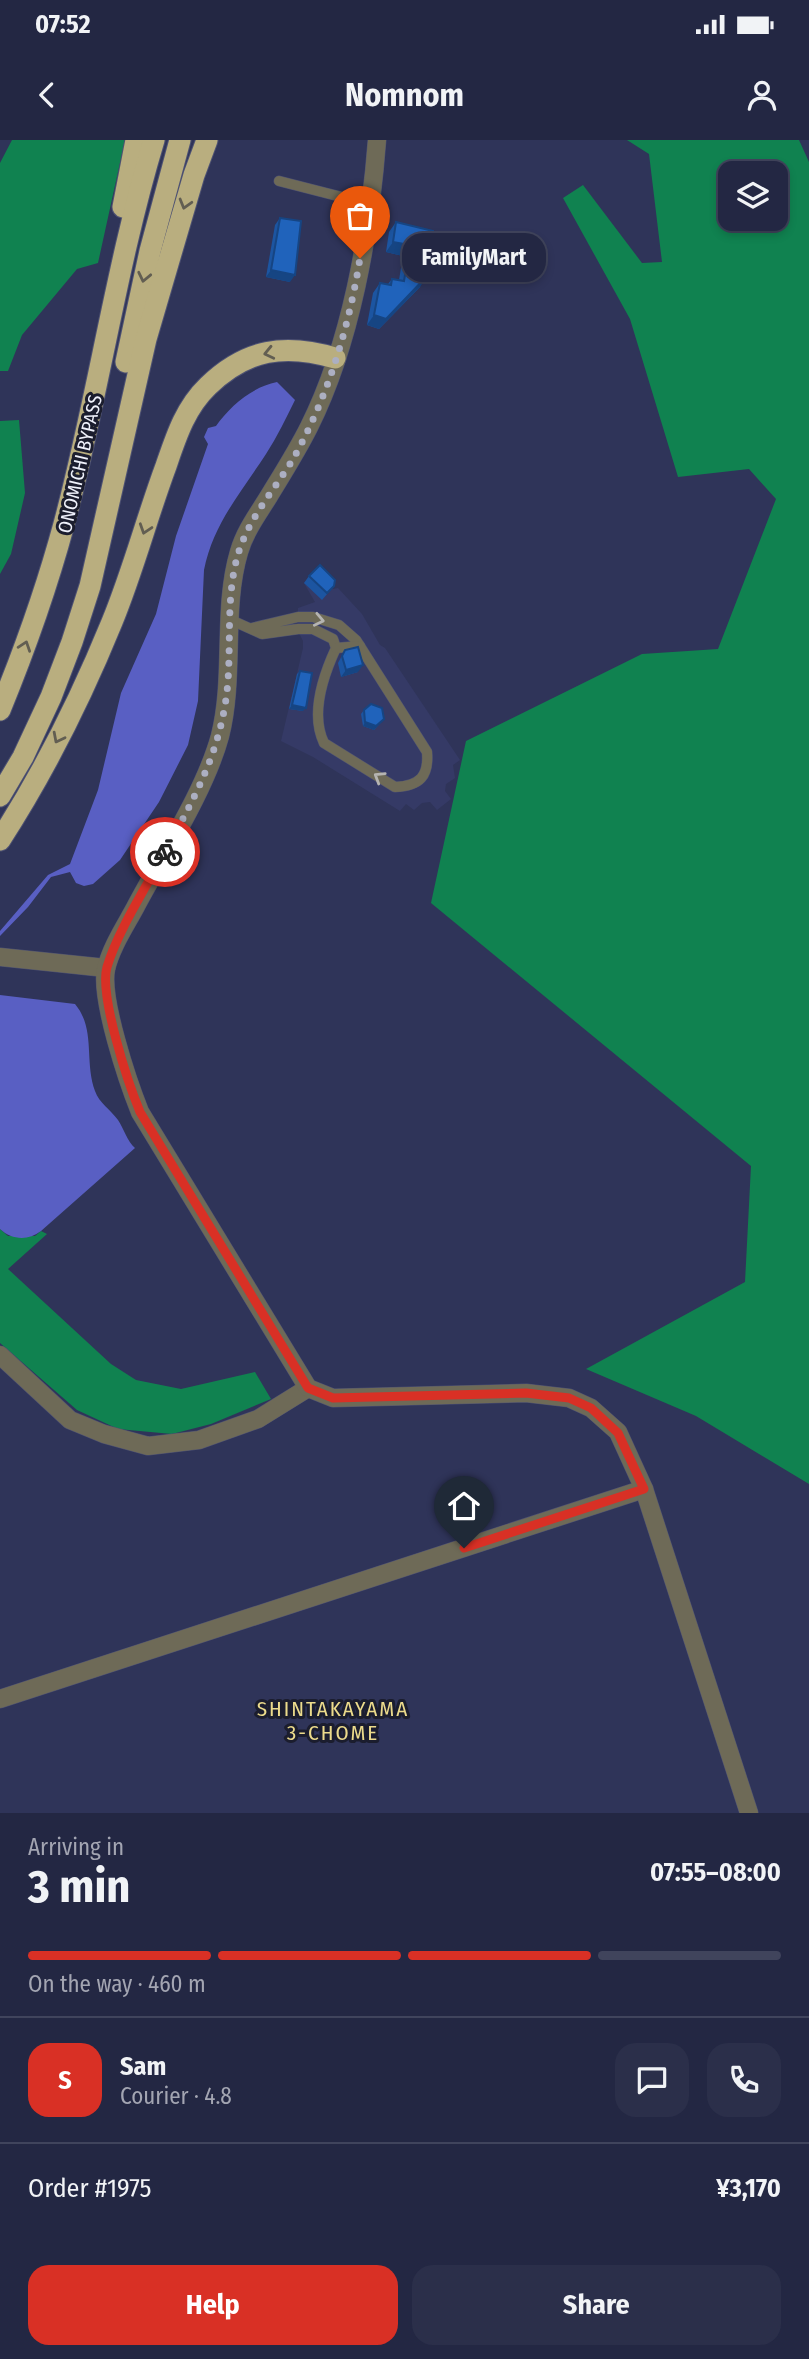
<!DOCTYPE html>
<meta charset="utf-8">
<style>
body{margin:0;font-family:"Fira Sans Condensed",sans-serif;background:#2b2f4a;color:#f1f3f6;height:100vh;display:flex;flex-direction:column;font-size:26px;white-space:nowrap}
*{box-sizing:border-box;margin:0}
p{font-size:23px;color:#a3a5b2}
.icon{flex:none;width:38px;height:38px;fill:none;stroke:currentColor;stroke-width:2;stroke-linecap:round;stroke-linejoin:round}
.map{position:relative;height:1673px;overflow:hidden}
.drawer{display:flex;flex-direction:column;background:#232743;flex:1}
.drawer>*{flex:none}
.tools{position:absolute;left:718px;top:21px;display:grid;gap:14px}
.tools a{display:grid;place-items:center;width:70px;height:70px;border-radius:14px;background:#232743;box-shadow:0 4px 10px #0003,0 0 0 2px #40445c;font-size:35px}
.pin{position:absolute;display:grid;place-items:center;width:60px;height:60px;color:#fff;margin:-72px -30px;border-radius:50% 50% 50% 0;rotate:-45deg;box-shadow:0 0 7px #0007}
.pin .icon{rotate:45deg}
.courier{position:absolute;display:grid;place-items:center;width:70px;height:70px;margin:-35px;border:5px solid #d93025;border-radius:50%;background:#fff;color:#222;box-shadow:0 2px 9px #0007}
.bubble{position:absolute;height:49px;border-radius:21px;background:#232743;box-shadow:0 4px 10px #0003,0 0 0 2px #40445c;font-size:23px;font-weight:700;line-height:49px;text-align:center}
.headline em{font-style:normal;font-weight:700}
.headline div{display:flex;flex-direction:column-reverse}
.headline{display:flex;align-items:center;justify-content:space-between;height:119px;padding:0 28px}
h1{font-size:46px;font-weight:700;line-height:52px}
.bar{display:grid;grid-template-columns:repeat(4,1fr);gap:10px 7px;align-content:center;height:84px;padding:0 28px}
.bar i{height:9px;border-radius:5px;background:#40445c}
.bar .selected{background:#d93025}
.bar p{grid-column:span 4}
.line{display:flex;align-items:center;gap:18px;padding:0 28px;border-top:2px solid #40445c}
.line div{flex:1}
.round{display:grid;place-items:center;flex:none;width:74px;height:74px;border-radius:21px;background:#2b2f4a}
.primary-button{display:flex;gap:14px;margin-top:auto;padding:14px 28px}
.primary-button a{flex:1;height:80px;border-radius:21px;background:#d93025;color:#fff;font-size:28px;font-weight:700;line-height:80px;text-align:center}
.primary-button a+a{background:#2b2f4a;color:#f1f3f6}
.status{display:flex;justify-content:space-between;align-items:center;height:49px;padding:0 35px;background:#232743;direction:ltr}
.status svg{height:19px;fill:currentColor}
header{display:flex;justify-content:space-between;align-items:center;height:91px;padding:0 28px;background:#232743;font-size:32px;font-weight:700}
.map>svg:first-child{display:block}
.built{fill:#353a66}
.forest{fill:#108250;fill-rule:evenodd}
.water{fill:#595fc3}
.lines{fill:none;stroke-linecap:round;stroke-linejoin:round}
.service-casing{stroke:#4e5273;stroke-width:11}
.minor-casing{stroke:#4e5273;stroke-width:19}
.tertiary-casing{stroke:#4e5273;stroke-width:19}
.motorway-casing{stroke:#4e5273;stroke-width:23}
.service{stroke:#6e6a57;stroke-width:10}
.minor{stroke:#6e6a57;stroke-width:18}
.tertiary{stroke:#6e6a57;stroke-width:18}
.motorway{stroke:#b9ae7f;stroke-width:21}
.wall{fill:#1c55a1}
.shaded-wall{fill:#164583}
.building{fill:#2063bb;stroke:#164583;stroke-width:2}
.oneway{stroke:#625e52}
.oneway2{stroke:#b5b4b1}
.done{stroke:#acafc2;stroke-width:7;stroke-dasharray:0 12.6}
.route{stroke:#d93025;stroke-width:9}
.labels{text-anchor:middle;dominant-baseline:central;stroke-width:6;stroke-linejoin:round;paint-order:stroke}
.street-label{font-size:19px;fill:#eff1fb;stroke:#1b1d2e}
.neighbourhood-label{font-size:21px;letter-spacing:2px;fill:#ecdb8c;stroke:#1b1d2e}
</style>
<div class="status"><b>07:52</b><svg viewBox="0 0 49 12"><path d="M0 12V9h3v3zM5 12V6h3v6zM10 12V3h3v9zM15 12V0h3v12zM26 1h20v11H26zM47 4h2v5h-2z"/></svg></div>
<header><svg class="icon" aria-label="back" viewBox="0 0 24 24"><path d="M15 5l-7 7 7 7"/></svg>Nomnom<svg class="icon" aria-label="person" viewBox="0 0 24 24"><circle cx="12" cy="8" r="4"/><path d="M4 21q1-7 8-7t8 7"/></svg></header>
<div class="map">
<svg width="809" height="1673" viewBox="0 0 809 1673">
<rect width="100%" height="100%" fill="#2f3459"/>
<!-- built -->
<polygon class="built" points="315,432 333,449 338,448 362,474 380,505 385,508 460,620 453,625 455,638 446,644 445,651 451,659 437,670 430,662 422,663 414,670 406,664 400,671 313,617 281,601 303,508 303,501 298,491 298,468 315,462 304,443"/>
<!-- forest -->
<g class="forest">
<polygon points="12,0 125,0 98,123 77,129 22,195 8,231 0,231 0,23"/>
<path d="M627 0H799L809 22V1344L696 1276 586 1229 745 1142 751 1026 431 763 466 601 642 514 718 509 776 359 749 329 678 337 630 179 563 58 583 45 642 123 662 122 649 14ZM730 33H775V79H730Z"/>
<polygon points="19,280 25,353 11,414 0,434 0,281"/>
<polygon points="0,1089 8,1096 35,1096 41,1091 47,1094 8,1129 111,1224 136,1240 181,1249 255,1232 271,1259 211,1284 172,1294 118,1289 77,1270 0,1203"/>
</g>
<!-- water -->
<g class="water">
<path d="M277 242 295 260C286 278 277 297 266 314 242 351 213 384 204 430L198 561 188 605 159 662 120 720 93 744 84 746 76 743 70 732 51 737 28 767 0 796V791L48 735 70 724 98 650 121 553 156 474 176 396 208 304 204 297 208 288 216 286C230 266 252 247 277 242Z"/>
<path d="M0 855 75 864C96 889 84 921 95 951 99 963 111 970 118 980 124 989 127 1001 135 1008L41 1091C28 1101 12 1100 0 1089Z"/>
</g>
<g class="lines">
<defs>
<g id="service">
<polyline points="279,41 369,64"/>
<path d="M231 480 262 494 298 489H313L333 499 336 508C323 536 310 574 324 603L395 647C420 646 429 636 427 612L356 500 339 485 313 477H298L252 488"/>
<polyline points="336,508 360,506"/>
</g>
<g id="minor">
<polyline points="0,817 106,828"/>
<polyline points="0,1215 70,1280 104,1294 148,1306 199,1300 258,1279 308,1248"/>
<polyline points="0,1559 644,1349"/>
</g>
<path id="tertiary" d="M377 0C370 93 351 203 309 287 297 311 283 333 269 356 258 374 245 391 239 412 222 469 235 537 220 596 205 651 163 715 136 766 126 785 111 807 106 829 100 859 128 942 140 972L308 1248 333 1258 526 1253 569 1258 591 1268 618 1292 644 1349 749 1673"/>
<g id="motorway">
<polyline points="123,67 136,0"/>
<polyline points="126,222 150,111 180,0"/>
<path d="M0 570C25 509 47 447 64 384 98 257 116 126 154 0"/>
<polyline points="0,656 23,617 51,557 72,502 90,446 146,199 194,35 207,0"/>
<path d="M0 700C44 632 81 558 112 482 133 431 147 377 166 326 176 297 185 268 208 246 246 209 285 203 335 218"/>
</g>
</defs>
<!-- service casing -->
<use href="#service" class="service-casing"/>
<!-- minor casing -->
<use href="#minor" class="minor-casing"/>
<!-- tertiary casing -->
<use href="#tertiary" class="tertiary-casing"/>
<!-- motorway casing -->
<use href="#motorway" class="motorway-casing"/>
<!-- service -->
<use href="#service" class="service"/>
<!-- minor -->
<use href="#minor" class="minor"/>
<!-- tertiary -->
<use href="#tertiary" class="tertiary"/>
<!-- motorway -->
<use href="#motorway" class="motorway"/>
</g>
<!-- wall -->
<g class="wall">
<polygon points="280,78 290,142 266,137 275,85"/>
<polygon points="396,82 433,91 420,147 379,189 367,185 373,153 380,143 388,144 392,139 399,140 403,116 386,112 389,92"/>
<polygon points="309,436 334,446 322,460 304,443"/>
<polygon points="345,510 358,532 341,537 338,523"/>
<polygon points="300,531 303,571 289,569 297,534"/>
<polygon points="364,570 384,579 374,590 363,586 361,574"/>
</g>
<!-- shaded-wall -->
<g class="shaded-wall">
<polygon points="393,102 410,105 403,116 386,112"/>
<polygon points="271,130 295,135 290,142 266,137"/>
<polygon points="427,136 420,147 379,189 367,185 374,175"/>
<polygon points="363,525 358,532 341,537 346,530"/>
<polygon points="292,565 306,568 303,571 289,569"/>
<polygon points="384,579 374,590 363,586 365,582"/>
</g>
<!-- building -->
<g class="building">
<polygon points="280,78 301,81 295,135 271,130"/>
<polygon points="396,82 433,91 427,136 386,179 374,175 380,143 391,145 392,139 404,141 410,105 393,102"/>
<polygon points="320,425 335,440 334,446 327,453 309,436"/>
<polygon points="358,507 363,525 346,530 342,516 345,510"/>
<polygon points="300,531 312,533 306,568 292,565"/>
<polygon points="371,564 382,568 384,579 376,586 365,582 364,570"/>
</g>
<!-- one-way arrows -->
<defs><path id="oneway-chevron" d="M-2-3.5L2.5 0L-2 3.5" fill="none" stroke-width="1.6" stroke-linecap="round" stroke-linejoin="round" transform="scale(1.75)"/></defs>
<g class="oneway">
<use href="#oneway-chevron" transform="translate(185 64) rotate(106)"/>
<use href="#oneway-chevron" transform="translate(144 137) rotate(102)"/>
<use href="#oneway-chevron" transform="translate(269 213) rotate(167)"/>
<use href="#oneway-chevron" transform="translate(145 389) rotate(108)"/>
<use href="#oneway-chevron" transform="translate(25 506) rotate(-71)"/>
<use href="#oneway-chevron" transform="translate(58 598) rotate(117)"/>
</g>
<g class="oneway2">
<use href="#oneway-chevron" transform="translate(319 480) rotate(12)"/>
<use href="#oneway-chevron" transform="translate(379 637) rotate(-148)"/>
</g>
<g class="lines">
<!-- done -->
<path class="done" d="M165 712C193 660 217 619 226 559 233 511 224 458 239 411 250 377 275 349 293 319 328 257 349 187 360 118"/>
<!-- route -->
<path class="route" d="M165 712C147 746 118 790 107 827 99 855 128 943 140 972L308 1248 333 1258 526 1253 569 1258 591 1268 618 1293 644 1349 464 1408"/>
</g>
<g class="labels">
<!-- street labels -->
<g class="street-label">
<text transform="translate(80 324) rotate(-77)">ONOMICHI BYPASS</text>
</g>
<!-- neighbourhood labels -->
<g class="neighbourhood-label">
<text x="333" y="1569">SHINTAKAYAMA<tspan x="333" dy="24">3-CHOME</tspan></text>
</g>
</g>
</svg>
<div class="tools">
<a><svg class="icon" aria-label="layers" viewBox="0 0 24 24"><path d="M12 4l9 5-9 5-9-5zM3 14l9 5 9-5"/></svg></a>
</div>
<div class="pin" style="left:360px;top:118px;background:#ea580c"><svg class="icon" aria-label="bag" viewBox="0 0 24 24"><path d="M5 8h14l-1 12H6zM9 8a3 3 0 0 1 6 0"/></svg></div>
<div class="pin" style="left:464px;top:1408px;background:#1f2937"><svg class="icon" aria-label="home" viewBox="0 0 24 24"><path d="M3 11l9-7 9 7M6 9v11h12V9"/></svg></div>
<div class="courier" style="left:165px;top:712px"><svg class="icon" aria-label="bike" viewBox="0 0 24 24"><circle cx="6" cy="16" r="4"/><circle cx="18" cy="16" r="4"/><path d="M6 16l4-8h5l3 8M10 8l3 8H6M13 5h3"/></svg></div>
<div class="bubble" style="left:402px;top:93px;width:144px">FamilyMart</div>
</div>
<section class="drawer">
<div class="headline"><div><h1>3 min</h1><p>Arriving in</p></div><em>07:55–08:00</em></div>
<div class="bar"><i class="selected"></i><i class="selected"></i><i class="selected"></i><i></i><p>On the way · 460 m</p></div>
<div class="line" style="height:126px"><b class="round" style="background:#d93025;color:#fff">S</b><div><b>Sam</b><p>Courier · 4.8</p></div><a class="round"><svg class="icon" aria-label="chat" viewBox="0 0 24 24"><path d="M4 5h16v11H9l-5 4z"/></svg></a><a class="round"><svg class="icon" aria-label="phone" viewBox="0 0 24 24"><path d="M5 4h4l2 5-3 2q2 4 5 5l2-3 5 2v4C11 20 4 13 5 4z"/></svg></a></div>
<div class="line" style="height:91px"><div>Order #1975</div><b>¥3,170</b></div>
<div class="primary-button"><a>Help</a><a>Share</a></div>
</section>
